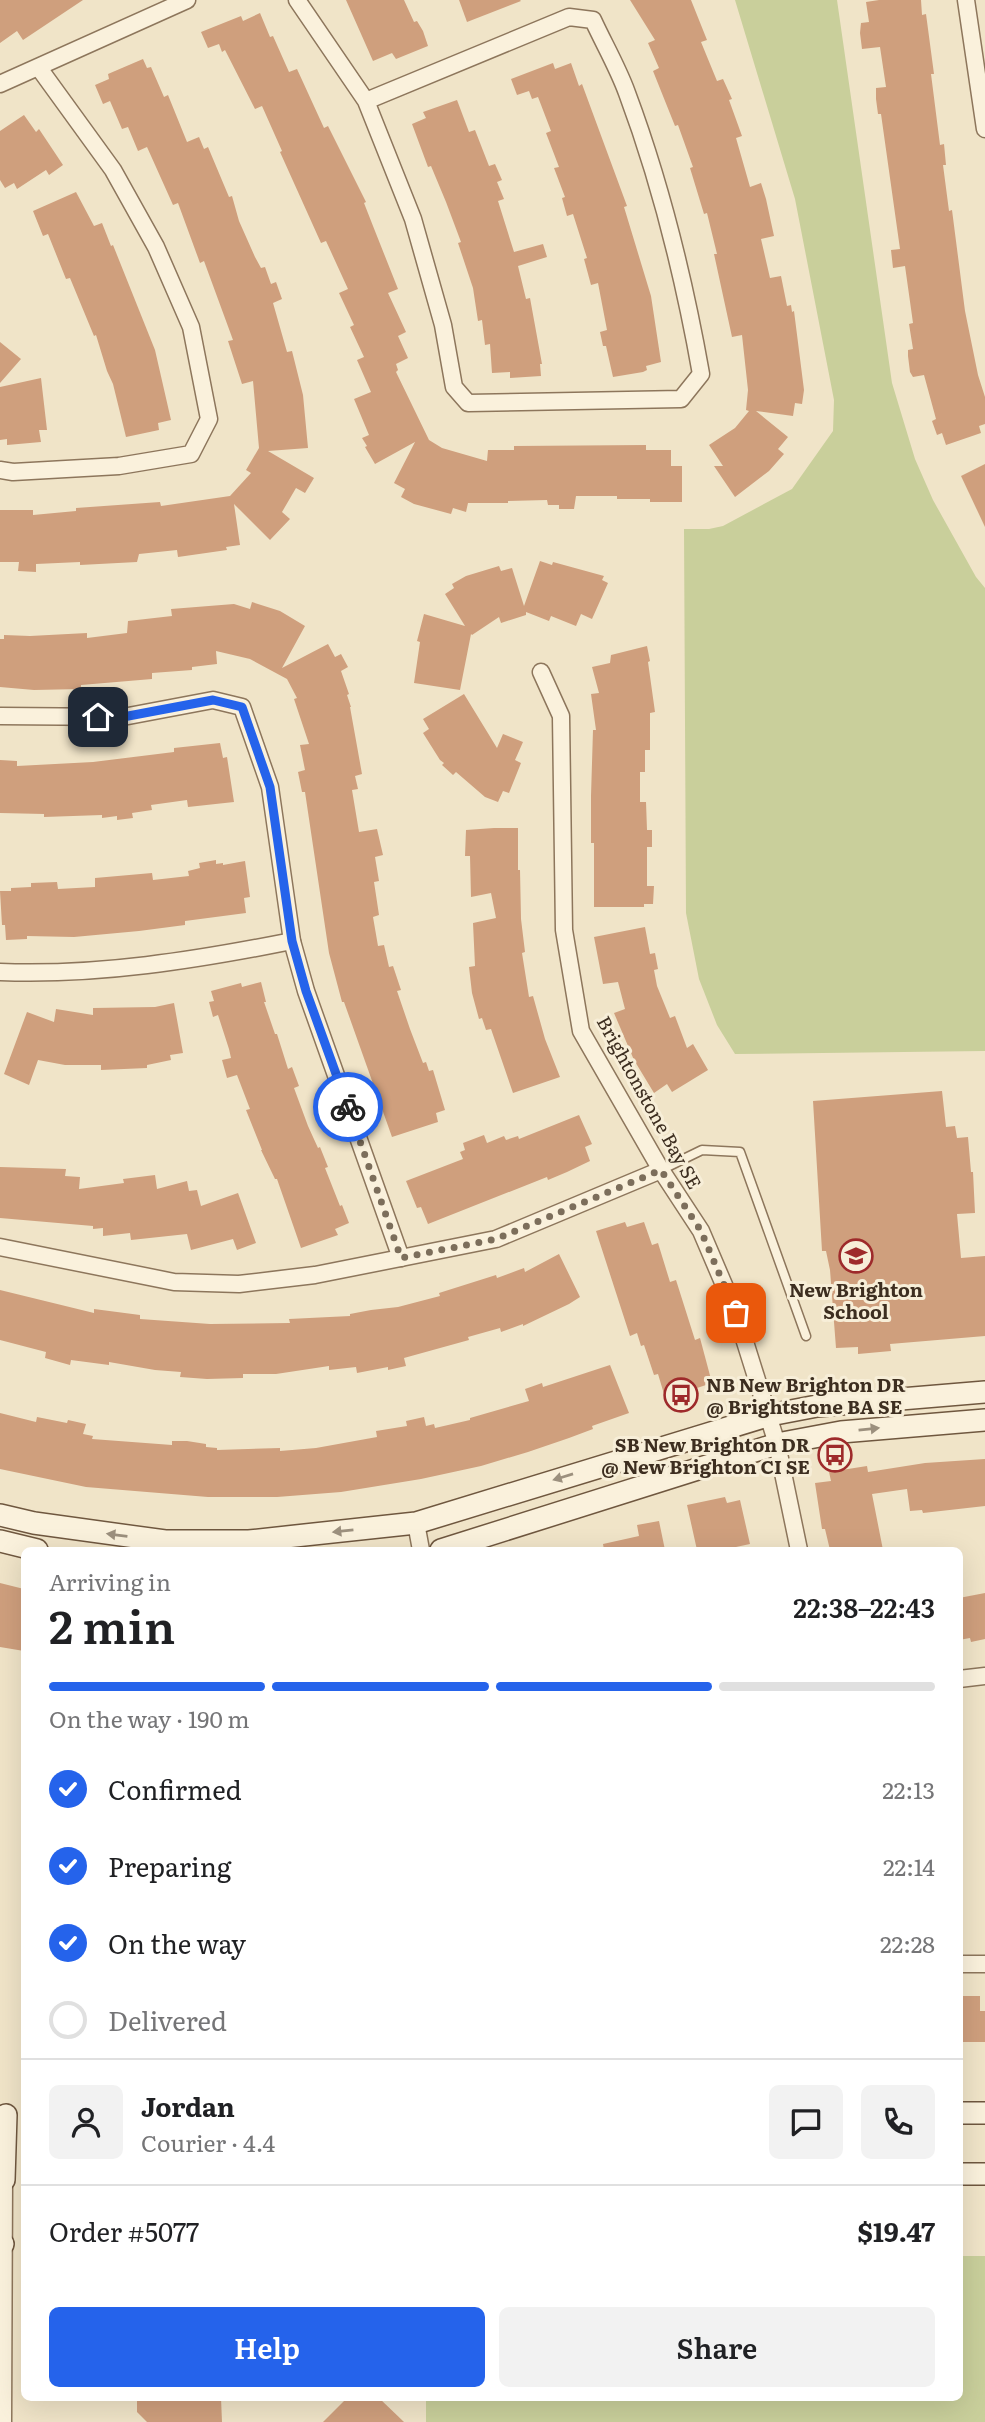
<!DOCTYPE html>
<meta charset="utf-8">
<style>
body{margin:0;font-family:Literata,serif;background:#f2f2f2;color:#202124;height:100vh;display:flex;flex-direction:column;font-size:26px;white-space:nowrap}
*{box-sizing:border-box;margin:0}
p{font-size:23px;color:#757577}
.icon{flex:none;width:38px;height:38px;fill:none;stroke:currentColor;stroke-width:2;stroke-linecap:round;stroke-linejoin:round}
.map{position:relative;flex:1;overflow:hidden}
.sheet{position:absolute;left:21px;top:1547px;width:942px;height:854px;display:flex;flex-direction:column;background:#fff;border-radius:10px;box-shadow:0 7px 28px #0002}
.sheet>*{flex:none}
.pin{position:absolute;display:grid;place-items:center;width:60px;height:60px;color:#fff;margin:-30px;border-radius:14px;box-shadow:0 4px 10px #0006}
.courier{position:absolute;display:grid;place-items:center;width:70px;height:70px;margin:-35px;border:5px solid #2563eb;border-radius:50%;background:#fff;color:#222;box-shadow:0 2px 9px #0007}
.overview em{font-style:normal;font-weight:600}
.overview div{display:flex;flex-direction:column-reverse}
.overview{display:flex;align-items:center;justify-content:space-between;height:119px;padding:0 28px}
h1{font-size:46px;font-weight:600;line-height:52px}
.bar{display:grid;grid-template-columns:repeat(4,1fr);gap:10px 7px;align-content:center;height:84px;padding:0 28px}
.bar i{height:9px;border-radius:5px;background:#e0e0e0}
.bar .current{background:#2563eb}
.bar p{grid-column:span 4}
.line{display:flex;align-items:center;gap:18px;padding:0 28px;border-top:2px solid #e0e0e0}
.line div{flex:1}
.round{display:grid;place-items:center;flex:none;width:74px;height:74px;border-radius:10px;background:#f2f2f2}
ol{padding:0 28px;list-style:none}
li{display:flex;align-items:center;gap:21px;height:77px}
li p{margin-inline-start:auto}
li .icon{padding:7px;border-radius:50%;background:#2563eb;color:#fff;stroke-width:4}
li:last-child{color:#757577}
li i{width:38px;height:38px;border:4px solid #e0e0e0;border-radius:50%}
.primary-button{display:flex;gap:14px;margin-top:auto;padding:14px 28px}
.primary-button a{flex:1;height:80px;border-radius:10px;background:#2563eb;color:#fff;font-size:28px;font-weight:600;line-height:80px;text-align:center}
.primary-button a+a{background:#f2f2f2;color:#202124}
.map>svg:first-child{display:block}
.green{fill:#c9cf9b}
.building{fill:#cf9f7d}
.lines{fill:none;stroke-linecap:round;stroke-linejoin:round}
.lane-casing{stroke:#8d765c;stroke-width:11}
.street-casing{stroke:#8d765c;stroke-width:19}
.secondary-casing{stroke:#6f573f;stroke-width:24}
.lane{stroke:#faf1dc;stroke-width:8}
.street{stroke:#faf1dc;stroke-width:16}
.secondary{stroke:#faf1dc;stroke-width:21}
.oneway{fill:#9c907e}
.done{stroke:#7c6e5b;stroke-width:7;stroke-dasharray:0 12.6}
.route{stroke:#2563eb;stroke-width:9}
.labels{text-anchor:middle;dominant-baseline:central;stroke-width:6;stroke-linejoin:round;paint-order:stroke}
.street-label{font-size:19px;fill:#3d2e20;stroke:#f7eed8}
.poi-label{font-size:19px;font-weight:bold;fill:#3d2e20;stroke:#f7eed8}
</style>
<div class="map">
<svg width="985" height="2422" viewBox="0 0 985 2422">
<rect width="100%" height="100%" fill="#f0e4c8"/>
<!-- green -->
<g class="green">
<polygon points="735,0 837,0 892,383 915,459 933,500 976,577 985,588 985,1051 735,1054 717,1025 699,979 686,913 684,529 709,529 723,526 792,489 833,431 834,400 795,199"/>
<polygon points="959,2256 985,2256 985,2422 426,2422 426,2398 959,2398"/>
</g>
<!-- building -->
<g class="building">
<polygon points="0,0 83,0 23,40 17,31 0,43"/>
<polygon points="346,0 404,0 414,22 417,21 423,31 428,46 396,59 392,53 373,61"/>
<polygon points="459,0 520,0 521,1 467,22"/>
<polygon points="630,0 691,0 707,40 701,42 717,81 723,79 732,99 729,100 742,136 736,138 750,187 761,183 766,199 774,236 761,239 770,278 781,276 787,306 791,305 792,312 794,311 804,390 802,404 795,403 793,416 756,411 788,437 778,449 784,454 769,471 735,497 714,466 723,466 709,445 735,428 749,411 746,410 748,390 742,335 732,337 714,254 717,254 707,213 704,214 690,168 693,167 678,125 675,126 653,71 659,68 648,43 655,40"/>
<polygon points="879,0 921,0 922,15 926,14 934,74 931,74 940,145 944,144 946,165 943,165 949,211 952,210 965,311 978,375 985,397 985,424 979,426 981,433 946,445 942,433 937,435 932,421 936,419 924,375 913,377 910,372 908,356 908,350 913,349 909,324 913,323 905,266 893,268 891,250 900,249 881,114 878,114 876,99 876,88 886,87 880,47 862,49 860,33 861,23 869,22 866,2"/>
<polygon points="260,13 270,37 273,36 289,72 297,69 324,128 328,126 366,202 364,203 373,226 398,289 388,293 406,332 398,336 408,358 396,364 398,370 396,372 429,440 442,448 487,461 488,450 514,450 514,446 646,445 646,450 671,450 671,466 682,466 682,502 650,502 650,499 617,499 617,496 576,496 574,509 559,509 559,505 548,505 547,500 508,501 508,503 468,503 466,512 453,508 451,514 414,504 401,497 405,489 394,483 415,442 375,464 365,447 367,446 362,438 369,435 354,399 371,392 357,360 364,357 350,327 354,325 339,293 348,289 326,241 321,243 280,152 282,151 262,106 255,109 225,50 222,52 219,44 208,48 201,32 241,16 243,21"/>
<polygon points="143,59 147,68 151,67 164,97 168,95 187,142 199,137 204,149 208,147 229,197 232,196 239,221 255,257 261,268 265,267 271,284 276,282 282,299 273,303 287,352 292,351 303,395 308,448 268,451 314,478 305,493 296,488 282,512 290,519 270,540 234,504 240,545 226,547 227,550 178,557 177,550 139,554 137,562 80,565 80,562 36,564 36,572 18,571 19,562 0,562 0,510 33,510 33,515 76,511 76,508 160,502 161,506 230,496 251,473 246,470 259,448 253,381 242,384 228,341 233,340 204,261 200,263 178,203 173,205 147,147 138,151 128,127 122,129 110,101 103,104 95,85 109,79 108,74"/>
<polygon points="553,63 555,69 571,63 579,86 582,84 627,206 624,207 651,296 661,362 646,366 647,370 643,372 613,377 606,346 603,346 600,332 607,330 598,283 591,285 584,259 587,258 573,214 567,216 562,198 565,197 554,168 559,167 546,133 551,131 538,97 532,99 529,91 517,95 511,79"/>
<polygon points="457,100 469,132 475,130 489,166 495,164 502,180 497,182 504,199 498,201 514,252 543,244 547,257 518,266 526,299 530,298 542,364 540,364 541,376 510,378 510,372 492,373 490,344 485,345 482,320 478,321 473,288 458,243 461,242 446,202 431,166 428,167 412,124 426,118 423,112"/>
<polygon points="24,115 36,132 39,129 63,165 49,175 46,170 17,189 14,183 5,188 0,180 0,131"/>
<polygon points="76,192 94,226 102,223 111,246 113,245 155,350 171,420 158,423 159,430 126,437 113,384 107,371 96,335 94,336 70,278 66,279 48,234 43,236 33,211"/>
<polygon points="0,342 21,359 0,383"/>
<polygon points="41,378 47,430 39,430 41,442 7,445 7,439 0,440 0,387"/>
<polygon points="985,464 985,527 961,476"/>
<polygon points="540,561 552,565 553,562 604,576 602,580 608,583 592,619 581,614 576,626 551,616 549,621 526,612 526,615 501,623 499,617 472,635 471,634 460,690 414,683 420,642 417,641 424,614 465,626 445,594 454,588 452,584 466,576 499,566 501,571 512,568 524,606"/>
<polygon points="252,602 280,611 305,626 282,668 328,644 335,657 341,654 348,667 341,671 349,694 347,695 351,707 350,707 362,774 355,776 358,789 352,790 359,832 377,829 383,855 375,857 379,881 374,882 379,915 373,917 378,946 384,945 389,967 393,966 401,990 397,991 410,1029 423,1063 426,1062 429,1071 433,1070 445,1110 436,1113 438,1122 392,1137 344,1002 342,1002 329,953 305,792 302,792 298,772 305,770 300,745 309,744 294,699 297,698 287,679 250,659 216,651 217,664 192,667 192,670 152,673 152,679 81,685 81,689 34,690 0,687 0,639 4,639 4,635 30,636 87,633 87,638 127,633 128,621 172,616 171,609 234,604 250,609"/>
<polygon points="647,646 650,661 648,662 655,712 650,713 650,750 645,750 645,772 640,772 640,802 646,802 647,830 652,830 652,847 647,847 647,886 654,886 653,904 644,904 644,907 594,907 594,843 591,843 591,796 593,730 596,730 591,694 599,693 592,667 610,663 611,655"/>
<polygon points="464,694 497,748 503,734 523,742 515,760 521,763 509,793 503,791 498,802 485,797 456,772 453,775 442,765 444,763 440,760 423,733 429,729 423,719"/>
<polygon points="220,743 223,758 227,757 234,802 188,807 187,800 151,805 152,810 132,813 133,818 117,820 117,816 102,818 102,815 44,817 44,814 0,813 0,760 17,761 17,766 93,762 174,752 174,748"/>
<polygon points="494,828 518,828 518,870 520,870 521,919 525,952 522,953 529,997 533,996 545,1039 560,1077 513,1093 491,1029 486,1030 482,1018 479,1019 472,993 469,967 475,966 473,923 496,918 491,893 471,897 470,856 465,856 466,830"/>
<polygon points="216,860 216,864 223,863 223,865 245,861 250,897 244,898 246,913 185,921 185,925 139,931 74,937 27,936 27,939 6,940 5,925 2,925 0,891 11,891 11,888 31,887 31,883 57,882 58,889 95,887 95,878 152,873 153,880 189,876 188,871 200,868 199,863"/>
<polygon points="645,927 650,954 655,953 658,969 654,970 657,986 670,1018 675,1016 687,1048 693,1044 708,1070 672,1092 667,1084 654,1093 634,1060 614,1013 625,1009 618,982 603,984 594,937"/>
<polygon points="261,982 266,1002 264,1002 275,1034 277,1034 288,1069 292,1067 299,1086 294,1088 308,1126 318,1148 320,1147 328,1167 325,1168 340,1206 342,1205 349,1223 335,1229 338,1235 301,1248 277,1179 275,1179 261,1150 262,1150 246,1110 250,1109 237,1075 227,1078 222,1060 231,1058 229,1049 218,1015 213,1017 209,1002 214,1001 211,991 241,983 242,987"/>
<polygon points="174,1003 183,1053 170,1055 171,1060 147,1065 147,1068 101,1070 101,1065 65,1065 38,1060 29,1085 4,1074 27,1012 54,1022 56,1009 93,1015 93,1008 155,1007"/>
<polygon points="942,1091 946,1127 955,1126 957,1138 968,1137 971,1172 973,1172 975,1213 957,1214 961,1258 985,1256 985,1336 890,1344 891,1351 858,1354 858,1347 836,1348 830,1270 826,1251 822,1251 813,1101"/>
<polygon points="579,1115 592,1144 585,1147 590,1161 567,1172 548,1180 547,1177 428,1224 421,1207 417,1208 406,1181 463,1159 460,1152 465,1150 463,1143 484,1135 487,1143 504,1136 506,1140 518,1136 519,1139"/>
<polygon points="0,1167 66,1169 65,1176 80,1177 79,1189 124,1183 123,1179 155,1175 157,1189 187,1181 189,1191 197,1190 201,1206 238,1193 256,1243 237,1250 233,1239 191,1250 187,1234 131,1240 130,1233 103,1236 103,1228 93,1229 93,1226 0,1218"/>
<polygon points="625,1222 627,1227 644,1222 652,1245 658,1243 670,1282 676,1280 695,1340 700,1338 712,1383 697,1388 699,1394 667,1404 658,1374 654,1375 644,1345 641,1346 637,1333 630,1336 596,1231"/>
<polygon points="559,1254 580,1297 569,1304 523,1326 523,1324 501,1332 500,1328 468,1337 469,1340 404,1358 406,1366 388,1370 388,1367 357,1373 356,1367 329,1370 329,1366 276,1374 243,1374 243,1378 207,1379 180,1377 181,1372 155,1370 109,1362 109,1365 71,1360 70,1365 45,1358 46,1352 0,1340 0,1290 94,1313 94,1309 140,1315 140,1319 210,1324 290,1323 289,1319 350,1316 350,1314 371,1310 398,1307 440,1296 439,1293 496,1275 497,1278 524,1268 525,1272"/>
<polygon points="610,1365 629,1413 592,1426 593,1429 569,1438 528,1452 481,1466 421,1479 341,1492 277,1497 208,1497 86,1487 0,1469 0,1413 36,1422 37,1417 67,1423 68,1420 86,1424 83,1434 93,1436 92,1439 172,1445 172,1441 187,1441 206,1444 206,1447 217,1448 217,1450 280,1448 280,1451 316,1448 377,1437 376,1431 407,1426 406,1421 424,1417 426,1426 434,1424 435,1428 470,1420 470,1418 529,1401 525,1389 542,1383 543,1387"/>
<polygon points="985,1459 985,1506 923,1513 922,1510 910,1511 907,1489 872,1494 883,1550 830,1550 825,1529 822,1529 815,1483 831,1481 829,1472 867,1466 868,1472 925,1463"/>
<polygon points="725,1497 727,1503 740,1500 750,1544 736,1547 736,1550 697,1550 687,1505"/>
<polygon points="659,1521 665,1550 604,1550 603,1544 639,1536 637,1525"/>
<polygon points="0,1583 24,1589 24,1651 0,1647"/>
<polygon points="985,1593 985,1639 971,1642 970,1638 959,1640 959,1598"/>
<polygon points="959,1996 980,1996 980,2011 985,2011 985,2042 960,2042"/>
<polygon points="137,2398 221,2398 222,2422 147,2422 137,2412"/>
<polygon points="347,2398 379,2398 404,2422 323,2422"/>
</g>
<g class="lines">
<defs>
<polyline id="lane" points="661,1170 702,1150 740,1152 806,1336"/>
<g id="street">
<path d="M297 0 366 101 413 219 443 325 454 387 468 403 681 399 701 374C684 278 661 184 627 93 618 68 604 44 593 20L569 17 366 101"/>
<polyline points="966,0 985,129"/>
<polyline points="0,84 187,0"/>
<polyline points="0,470 13,472 119,466 191,454 209,419 191,327 156,247 113,170 39,68"/>
<polyline points="541,672 561,716 564,930 581,1031 661,1170 701,1231 736,1313 777,1444 799,1550"/>
<polyline points="0,716 123,717 213,700 242,707 270,787 292,941 306,991 401,1258"/>
<path d="M0 972C97 976 197 960 292 941"/>
<polyline points="0,1247 174,1282 239,1284 315,1275 496,1239 661,1170"/>
<polyline points="416,1523 421,1550"/>
<polyline points="959,1679 985,1676"/>
<polyline points="959,1964 985,1964"/>
<polyline points="3,2422 4,2180"/>
</g>
<g id="secondary">
<polyline points="0,1515 34,1523 165,1541 249,1541 416,1523 770,1415 817,1406 985,1392"/>
<polyline points="0,1541 37,1550"/>
<polyline points="441,1550 777,1444 841,1432 985,1420"/>
<polyline points="959,2113 985,2113"/>
<polyline points="959,2174 985,2174"/>
<polyline points="4,2180 6,2115"/>
<polyline points="0,2241 3,2244"/>
</g>
</defs>
<!-- lane casing -->
<use href="#lane" class="lane-casing"/>
<!-- street casing -->
<use href="#street" class="street-casing"/>
<!-- secondary casing -->
<use href="#secondary" class="secondary-casing"/>
<!-- lane -->
<use href="#lane" class="lane"/>
<!-- street -->
<use href="#street" class="street"/>
<!-- secondary -->
<use href="#secondary" class="secondary"/>
</g>
<!-- one-way arrows -->
<defs><path id="oneway-solid" d="M-6-.8H1V-3.2L6.5 0L1 3.2V.8H-6Z" transform="scale(1.75)"/></defs>
<g class="oneway">
<use href="#oneway-solid" transform="translate(869 1429) rotate(-6)"/>
<use href="#oneway-solid" transform="translate(563 1477) rotate(163)"/>
<use href="#oneway-solid" transform="translate(343 1531) rotate(174)"/>
<use href="#oneway-solid" transform="translate(117 1535) rotate(-173)"/>
</g>
<g class="lines">
<!-- done -->
<polyline class="done" points="348,1107 401,1258 496,1239 661,1170 701,1231 736,1313"/>
<!-- route -->
<polyline class="route" points="98,717 123,717 213,700 242,707 270,787 292,941 306,991 348,1107"/>
</g>
<!-- icons -->
<defs>
<symbol id="school-ring" viewBox="-11 -11 22 22"><circle r="9.5" fill="#f7eed8" stroke="#9e2a2b" stroke-width="1.5"/><path d="M0-5L7-2L0 1L-7-2ZM-4 1L0 2.5L4 1V4Q0 6-4 4Z" fill="#9e2a2b"/></symbol>
<symbol id="bus-ring" viewBox="-11 -11 22 22"><circle r="9.5" fill="#f7eed8" stroke="#9e2a2b" stroke-width="1.5"/><path d="M-5-6H5V4H4V6H2V4H-2V6H-4V4H-5ZM-3.5-4V0h7V-4ZM-3.5 1.2v1.5H-2V1.2ZM2 1.2v1.5H3.5V1.2Z" fill="#9e2a2b"/></symbol>
</defs>
<g fill-rule="evenodd">
<use href="#school-ring" x="837" y="1237" width="38" height="38"/>
<use href="#bus-ring" x="662" y="1376" width="38" height="38"/>
<use href="#bus-ring" x="816" y="1436" width="38" height="38"/>
</g>
<g class="labels">
<!-- street labels -->
<g class="street-label">
<text transform="translate(650 1102) rotate(61)">Brightonstone Bay SE</text>
</g>
<!-- poi labels -->
<g class="poi-label">
<text x="856" y="1289">New Brighton<tspan x="856" dy="22">School</tspan></text>
<text x="706" y="1384" text-anchor="start">NB New Brighton DR<tspan x="706" dy="22">@ Brightstone BA SE</tspan></text>
<text x="810" y="1444" text-anchor="end">SB New Brighton DR<tspan x="810" dy="22">@ New Brighton CI SE</tspan></text>
</g>
</g>
</svg>
<div class="pin" style="left:736px;top:1313px;background:#ea580c"><svg class="icon" aria-label="bag" viewBox="0 0 24 24"><path d="M5 8h14l-1 12H6zM9 8a3 3 0 0 1 6 0"/></svg></div>
<div class="pin" style="left:98px;top:717px;background:#1f2937"><svg class="icon" aria-label="home" viewBox="0 0 24 24"><path d="M3 11l9-7 9 7M6 9v11h12V9"/></svg></div>
<div class="courier" style="left:348px;top:1107px"><svg class="icon" aria-label="bike" viewBox="0 0 24 24"><circle cx="6" cy="16" r="4"/><circle cx="18" cy="16" r="4"/><path d="M6 16l4-8h5l3 8M10 8l3 8H6M13 5h3"/></svg></div>
<section class="sheet">
<div class="overview"><div><h1>2 min</h1><p>Arriving in</p></div><em>22:38–22:43</em></div>
<div class="bar"><i class="current"></i><i class="current"></i><i class="current"></i><i></i><p>On the way · 190 m</p></div>
<ol>
<li><svg class="icon" aria-label="check" viewBox="0 0 24 24"><path d="M5 12l5 5 9-10"/></svg>Confirmed<p>22:13</p></li>
<li><svg class="icon" aria-label="check" viewBox="0 0 24 24"><path d="M5 12l5 5 9-10"/></svg>Preparing<p>22:14</p></li>
<li><svg class="icon" aria-label="check" viewBox="0 0 24 24"><path d="M5 12l5 5 9-10"/></svg>On the way<p>22:28</p></li>
<li><i></i>Delivered</li>
</ol>
<div class="line" style="height:126px"><a class="round"><svg class="icon" aria-label="person" viewBox="0 0 24 24"><circle cx="12" cy="8" r="4"/><path d="M4 21q1-7 8-7t8 7"/></svg></a><div><b>Jordan</b><p>Courier · 4.4</p></div><a class="round"><svg class="icon" aria-label="chat" viewBox="0 0 24 24"><path d="M4 5h16v11H9l-5 4z"/></svg></a><a class="round"><svg class="icon" aria-label="phone" viewBox="0 0 24 24"><path d="M5 4h4l2 5-3 2q2 4 5 5l2-3 5 2v4C11 20 4 13 5 4z"/></svg></a></div>
<div class="line" style="height:91px"><div>Order #5077</div><b>$19.47</b></div>
<div class="primary-button"><a>Help</a><a>Share</a></div>
</section>
</div>
